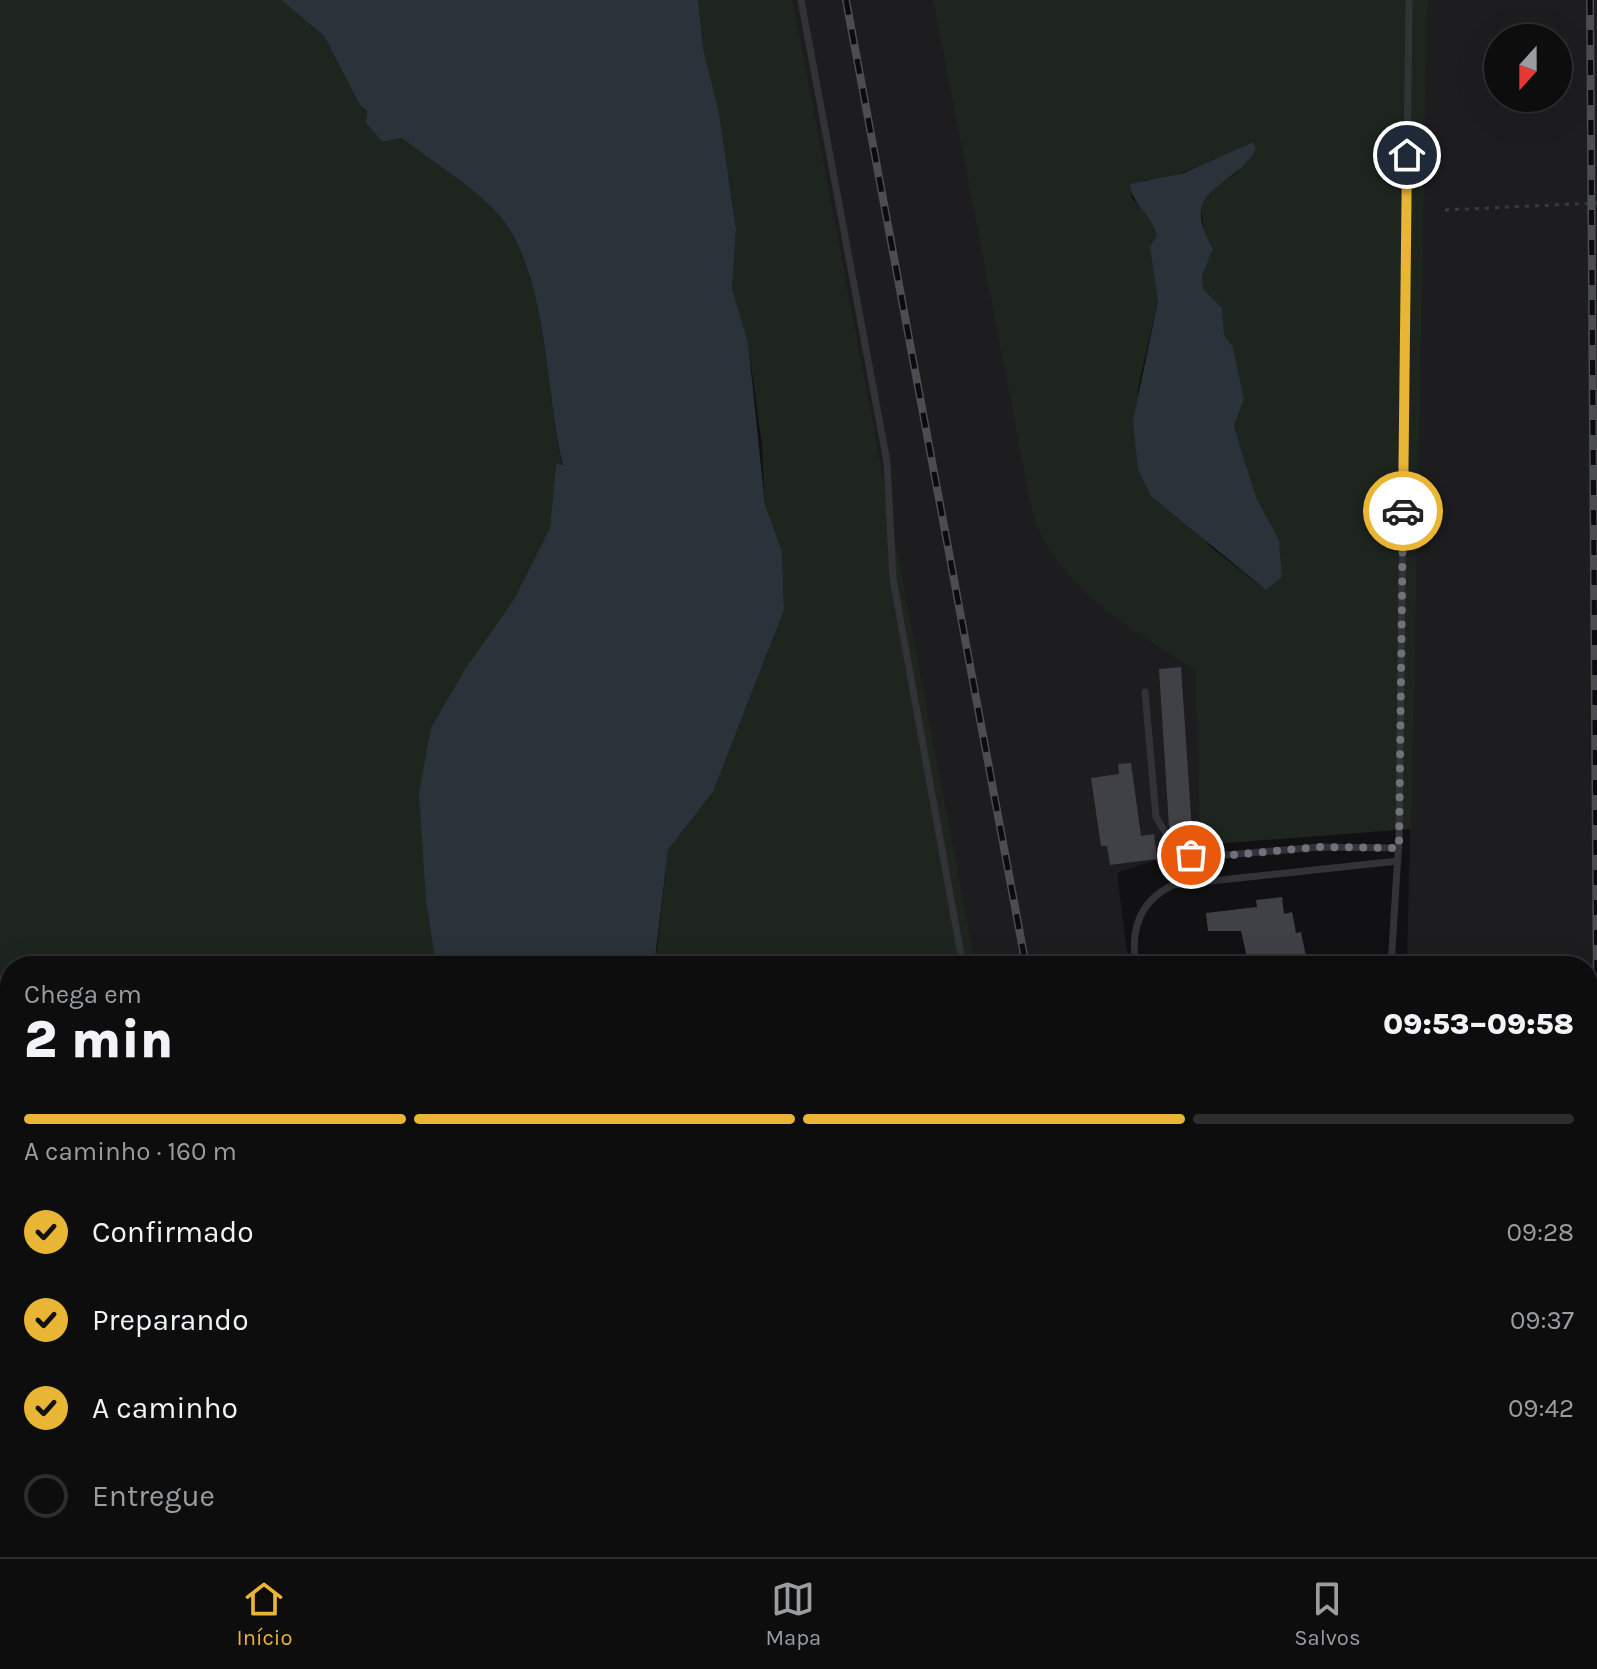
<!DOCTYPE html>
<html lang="pt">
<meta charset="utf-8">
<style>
body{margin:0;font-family:Karla,sans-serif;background:#161617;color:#f1f3f6;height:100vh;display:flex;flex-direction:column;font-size:30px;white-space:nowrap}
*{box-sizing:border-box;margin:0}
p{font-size:26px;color:#9a9c9e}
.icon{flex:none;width:44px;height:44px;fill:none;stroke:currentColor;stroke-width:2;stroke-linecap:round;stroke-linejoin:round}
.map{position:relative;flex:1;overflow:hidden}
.sheet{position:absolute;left:0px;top:956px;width:1598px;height:602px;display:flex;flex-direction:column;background:#0d0d0e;border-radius:32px 32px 0 0;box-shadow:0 8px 32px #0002,0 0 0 2px #2d2d2e}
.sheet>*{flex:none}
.needle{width:52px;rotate:201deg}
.fabs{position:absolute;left:1484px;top:24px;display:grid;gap:16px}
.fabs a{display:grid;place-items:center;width:88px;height:88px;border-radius:50%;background:#0d0d0e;box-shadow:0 8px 32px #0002,0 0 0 2px #2d2d2e;font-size:40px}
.pin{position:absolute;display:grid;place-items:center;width:68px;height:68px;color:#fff;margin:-34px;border:4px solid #fff;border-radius:50%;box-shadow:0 2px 8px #0007}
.courier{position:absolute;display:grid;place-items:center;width:80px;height:80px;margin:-40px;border:6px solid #e8b534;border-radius:50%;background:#fff;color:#222;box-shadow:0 2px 10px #0007}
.summary em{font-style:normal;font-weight:800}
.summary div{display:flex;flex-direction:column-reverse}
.summary{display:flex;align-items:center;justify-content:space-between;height:136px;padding:0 24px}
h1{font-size:52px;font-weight:800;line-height:60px}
.bar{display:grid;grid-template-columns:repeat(4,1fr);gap:12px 8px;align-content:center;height:96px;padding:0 24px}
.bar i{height:10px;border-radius:6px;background:#2d2d2e}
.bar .current{background:#e8b534}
.bar p{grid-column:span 4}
ol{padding:0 24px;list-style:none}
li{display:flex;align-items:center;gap:24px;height:88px}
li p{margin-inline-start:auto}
li .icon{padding:8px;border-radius:50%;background:#e8b534;color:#111;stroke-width:4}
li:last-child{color:#9a9c9e}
li i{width:44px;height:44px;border:4px solid #2d2d2e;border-radius:50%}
.menu{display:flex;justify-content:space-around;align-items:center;height:112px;border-top:2px solid #2d2d2e;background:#0d0d0e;font-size:22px;color:#9a9c9e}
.menu a{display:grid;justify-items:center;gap:4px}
.menu .current{color:#e8b534}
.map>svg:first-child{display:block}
.built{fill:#1d1d20;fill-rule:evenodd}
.green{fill:#1e251f;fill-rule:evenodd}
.water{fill:#2b333a}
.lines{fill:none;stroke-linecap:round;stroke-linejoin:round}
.stream{stroke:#2b333a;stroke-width:5}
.building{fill:#404146}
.path{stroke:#383a3e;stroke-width:3;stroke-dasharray:4 6;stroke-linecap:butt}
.service{stroke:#323337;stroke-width:7}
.rail-casing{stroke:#4c4d52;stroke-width:8}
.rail{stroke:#0c0c0e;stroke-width:5;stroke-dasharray:15;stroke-linecap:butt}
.done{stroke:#70727b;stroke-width:8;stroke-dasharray:0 14.4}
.route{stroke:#e8b534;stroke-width:10}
</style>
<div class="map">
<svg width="1597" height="1557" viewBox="0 0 1597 1557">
<rect width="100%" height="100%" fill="#111113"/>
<!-- built -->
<g class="built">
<polygon points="793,0 933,0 1030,503 1044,542 1070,575 1111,612 1151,643 1195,670 1200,845 1117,873 1129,966 976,966"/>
<path d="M1428 0H1597V1557H1415V1548H1588V966H1407ZM1498 38H1558V98H1498Z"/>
<polygon points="1086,1548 1194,1548 1196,1557 1088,1557"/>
</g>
<!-- green -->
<g class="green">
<path d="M0 0H281L324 36 360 105 367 111 366 123 382 142 402 138C431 161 474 187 498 214 548 271 545 395 563 467L556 464 550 528 514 599 466 668 426 900 436 966H10V1548H303L305 1557H0Z"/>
<polygon points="698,0 793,0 976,966 655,966 668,850 713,792 784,610 782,551 765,505 762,446 748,342 732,288 736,228 719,112 703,48"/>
<path d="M933 0H1428L1411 829 1200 845 1195 670C1141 637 1078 598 1045 543 1038 532 1034 516 1030 503ZM1253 142 1237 173 1209 190 1201 208 1204 233 1213 249 1202 276 1203 289 1221 308 1224 335 1233 347 1244 399 1234 426 1256 497 1279 540 1282 577 1266 590 1213 549 1138 469V388L1158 301 1157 235 1153 221 1131 197 1144 180C1176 181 1222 155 1253 142Z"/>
<polygon points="577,1548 1086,1548 1088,1557 570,1557"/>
</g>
<!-- water -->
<g class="water">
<path d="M281 0H698L703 48 719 112 736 229 732 288 748 342 765 505 782 551 784 610 713 792 668 850 654 966H436L426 900 419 793 431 728 466 668 514 599 550 528 556 464 563 465C545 394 548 270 498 214 474 187 431 161 402 138L382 142 366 123 367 111 360 105 324 36Z"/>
<path d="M1253 142 1256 149C1233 191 1176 185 1213 249L1202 276 1203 289 1222 308 1224 335 1233 347 1244 399 1234 426 1256 497 1279 540 1282 577 1266 590 1151 496 1138 469 1133 421 1158 301 1150 247 1157 235C1151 214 1132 204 1130 184L1184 173Z"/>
<polygon points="303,1548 577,1548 570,1557 305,1557"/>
</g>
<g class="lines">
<!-- stream -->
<polyline class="stream" points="999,1548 1008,1555"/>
</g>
<!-- building -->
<g class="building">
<polygon points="1181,667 1192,831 1172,832 1169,826 1159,669"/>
<polygon points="1131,763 1141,836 1154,834 1157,859 1110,865 1107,846 1101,846 1091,778 1119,774 1118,764"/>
<polygon points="1282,897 1284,914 1292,912 1296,933 1301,932 1308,966 1295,966 1293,959 1249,966 1241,931 1208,931 1206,913 1257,907 1256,900"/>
</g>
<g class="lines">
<!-- path -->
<polyline class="path" points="1445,210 1597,203"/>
<!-- service -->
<g class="service">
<polyline points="801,0 887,462 893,579 963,966"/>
<polyline points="1145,692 1156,817 1171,842 1186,852 1203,857 1320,847 1399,848"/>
<path d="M1136 966C1130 931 1139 901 1173 885L1398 861"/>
<polyline points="1391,966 1399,838 1409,0"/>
<polyline points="1085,1548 1087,1557"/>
<polyline points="1284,1548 1284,1557"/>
<polyline points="1423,1548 1423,1557"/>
</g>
<defs>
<g id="rail">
<polyline points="846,0 1026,966"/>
<polyline points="1590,0 1597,998"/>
<polyline points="1135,1548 1137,1557"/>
</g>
</defs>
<!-- rail casing -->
<use href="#rail" class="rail-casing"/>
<!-- rail -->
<use href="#rail" class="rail"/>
</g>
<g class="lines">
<!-- done -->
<polyline class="done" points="1191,855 1209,857 1320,847 1399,848 1403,511"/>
<!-- route -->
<polyline class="route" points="1403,511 1407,155"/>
</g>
</svg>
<div class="fabs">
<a><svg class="needle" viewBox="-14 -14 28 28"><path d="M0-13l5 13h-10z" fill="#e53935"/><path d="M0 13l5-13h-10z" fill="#9a9c9e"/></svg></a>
</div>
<div class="pin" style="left:1191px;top:855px;background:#ea580c"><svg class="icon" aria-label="bag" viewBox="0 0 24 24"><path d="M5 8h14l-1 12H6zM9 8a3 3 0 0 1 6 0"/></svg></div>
<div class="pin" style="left:1407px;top:155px;background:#1f2937"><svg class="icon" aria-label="home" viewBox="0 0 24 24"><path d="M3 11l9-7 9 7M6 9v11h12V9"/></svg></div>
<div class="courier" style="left:1403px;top:511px"><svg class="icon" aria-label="car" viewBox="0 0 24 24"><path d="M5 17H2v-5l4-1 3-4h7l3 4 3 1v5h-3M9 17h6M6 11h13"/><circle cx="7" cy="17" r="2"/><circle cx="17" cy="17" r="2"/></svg></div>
<section class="sheet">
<div class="summary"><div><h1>2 min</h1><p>Chega em</p></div><em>09:53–09:58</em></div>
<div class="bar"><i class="current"></i><i class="current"></i><i class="current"></i><i></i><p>A caminho · 160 m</p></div>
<ol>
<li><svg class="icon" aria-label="check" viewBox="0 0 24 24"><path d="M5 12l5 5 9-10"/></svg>Confirmado<p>09:28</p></li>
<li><svg class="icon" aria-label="check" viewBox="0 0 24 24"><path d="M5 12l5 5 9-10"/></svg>Preparando<p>09:37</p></li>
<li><svg class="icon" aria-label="check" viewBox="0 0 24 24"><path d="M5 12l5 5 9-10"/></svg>A caminho<p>09:42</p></li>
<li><i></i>Entregue</li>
</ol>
</section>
</div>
<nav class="menu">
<a class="current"><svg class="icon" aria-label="home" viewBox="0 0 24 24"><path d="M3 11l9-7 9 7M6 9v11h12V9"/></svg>Início</a>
<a><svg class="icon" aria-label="map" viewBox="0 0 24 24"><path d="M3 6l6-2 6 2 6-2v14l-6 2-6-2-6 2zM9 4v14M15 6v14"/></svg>Mapa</a>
<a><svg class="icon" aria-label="saved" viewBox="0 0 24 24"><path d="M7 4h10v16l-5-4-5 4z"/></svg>Salvos</a>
</nav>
